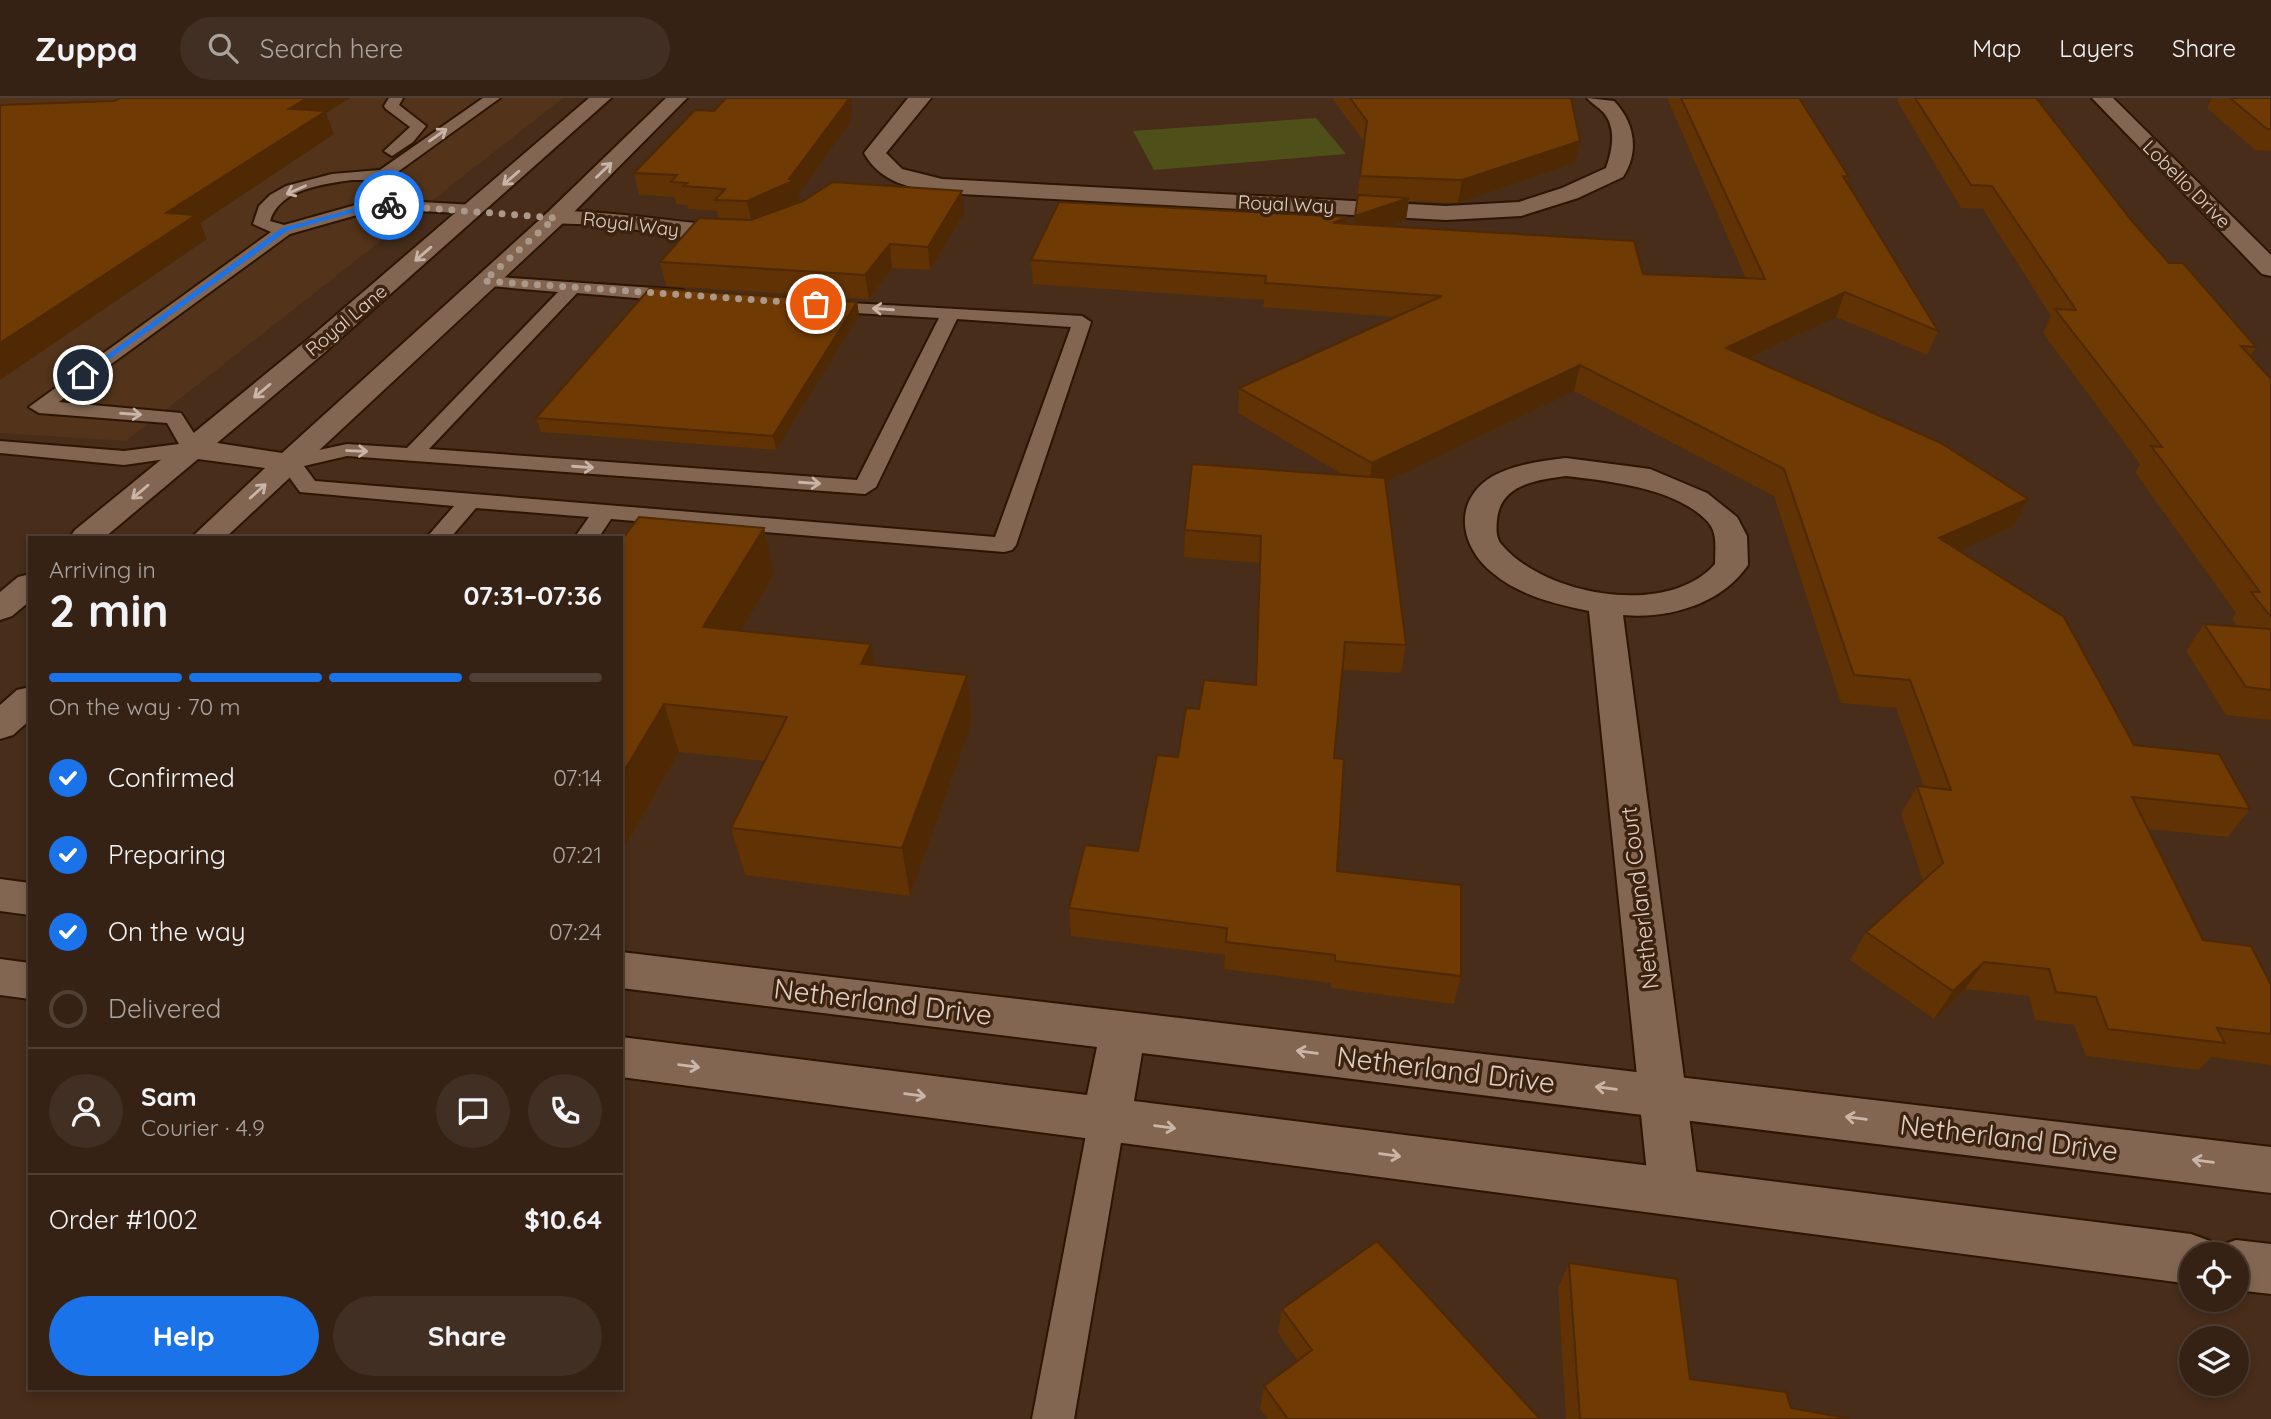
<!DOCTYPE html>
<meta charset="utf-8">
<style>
body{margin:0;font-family:Quicksand,sans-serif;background:#402f22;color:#f1f3f6;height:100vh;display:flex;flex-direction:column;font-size:26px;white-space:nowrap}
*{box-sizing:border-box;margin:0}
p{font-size:23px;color:#aaa4a0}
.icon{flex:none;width:38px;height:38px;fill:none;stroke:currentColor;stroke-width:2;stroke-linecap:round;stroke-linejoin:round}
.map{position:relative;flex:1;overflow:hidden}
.side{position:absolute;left:28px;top:438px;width:595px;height:854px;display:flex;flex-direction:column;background:#352214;border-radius:0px;box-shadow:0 4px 10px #0003,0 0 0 2px #4f3f34}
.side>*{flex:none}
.controls{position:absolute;left:2179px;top:1144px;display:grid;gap:14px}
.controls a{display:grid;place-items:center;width:70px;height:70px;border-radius:50%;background:#352214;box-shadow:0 4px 10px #0003,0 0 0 2px #4f3f34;font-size:35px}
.pin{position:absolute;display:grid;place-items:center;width:60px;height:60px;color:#fff;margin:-30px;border:4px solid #fff;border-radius:50%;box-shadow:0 2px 7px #0007}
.courier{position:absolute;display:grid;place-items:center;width:70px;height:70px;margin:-35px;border:5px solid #1a73e8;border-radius:50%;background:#fff;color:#222;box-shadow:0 2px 9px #0007}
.summary em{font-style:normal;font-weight:700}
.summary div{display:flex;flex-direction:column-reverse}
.summary{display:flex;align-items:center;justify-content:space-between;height:119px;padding:0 21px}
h1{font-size:46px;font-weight:700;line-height:52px}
.bar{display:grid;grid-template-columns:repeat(4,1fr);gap:10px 7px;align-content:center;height:84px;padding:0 21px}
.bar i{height:9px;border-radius:5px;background:#4f3f34}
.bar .current{background:#1a73e8}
.bar p{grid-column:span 4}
.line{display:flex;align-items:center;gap:18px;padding:0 21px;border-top:2px solid #4f3f34}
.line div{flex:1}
.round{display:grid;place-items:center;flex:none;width:74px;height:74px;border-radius:37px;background:#402f22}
ol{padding:0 21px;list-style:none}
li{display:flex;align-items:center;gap:21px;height:77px}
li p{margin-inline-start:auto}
li .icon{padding:7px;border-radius:50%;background:#1a73e8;color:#fff;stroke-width:4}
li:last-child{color:#aaa4a0}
li i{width:38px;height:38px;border:4px solid #4f3f34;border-radius:50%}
.action{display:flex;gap:14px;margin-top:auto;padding:14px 21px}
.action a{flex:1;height:80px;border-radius:42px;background:#1a73e8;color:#fff;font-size:28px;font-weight:700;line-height:80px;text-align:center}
.action a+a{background:#402f22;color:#f1f3f6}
header{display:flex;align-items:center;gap:42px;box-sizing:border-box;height:98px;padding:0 35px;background:#352214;border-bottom:2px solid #4f3f34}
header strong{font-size:33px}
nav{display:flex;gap:38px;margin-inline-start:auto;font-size:24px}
.search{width:490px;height:63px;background:#402f22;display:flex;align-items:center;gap:18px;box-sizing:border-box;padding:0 24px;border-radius:38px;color:#aaa4a0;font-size:26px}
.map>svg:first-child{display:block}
.built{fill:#53331a}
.green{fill:#4f5019}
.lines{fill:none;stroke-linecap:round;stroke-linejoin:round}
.lane-casing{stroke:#2c1502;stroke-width:4}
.street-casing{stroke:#2c1502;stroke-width:4}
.secondary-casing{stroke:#2c1502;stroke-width:4}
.lane{fill:#836651;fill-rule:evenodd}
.street{fill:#836651;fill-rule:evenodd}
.secondary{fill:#836651;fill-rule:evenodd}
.wall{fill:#603204}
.shaded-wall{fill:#4e2904}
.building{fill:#703a05;stroke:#4e2904;stroke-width:2}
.oneway{stroke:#cab6a8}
.route{fill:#1a73e8}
.done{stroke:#ab9889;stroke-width:7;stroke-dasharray:0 12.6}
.labels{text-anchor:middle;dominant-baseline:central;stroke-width:7;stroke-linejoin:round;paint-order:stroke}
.far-street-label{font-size:19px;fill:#e1d1c5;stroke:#3c2310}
.street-label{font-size:23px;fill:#e1d1c5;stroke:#3c2310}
.near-street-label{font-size:28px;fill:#e1d1c5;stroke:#3c2310}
</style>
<header>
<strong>Zuppa</strong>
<div class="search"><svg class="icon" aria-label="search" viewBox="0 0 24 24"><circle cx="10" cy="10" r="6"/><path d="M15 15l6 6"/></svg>Search here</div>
<nav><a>Map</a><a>Layers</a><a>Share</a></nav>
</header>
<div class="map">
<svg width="2271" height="1321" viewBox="0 0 2271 1321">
<rect width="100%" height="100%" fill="#472d1a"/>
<!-- built -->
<polygon class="built" points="0,0 563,0 126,343 0,335"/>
<!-- green -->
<polygon class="green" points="1316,20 1346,56 1154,72 1133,33"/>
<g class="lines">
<defs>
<g id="lane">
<polygon points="389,0 403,0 399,7 426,28 413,44 392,58 384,53 410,29 386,11 384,8"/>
<path d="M483 0H500L392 78 394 88 387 102 474 107 482 112 480 116 378 111 290 136 59 304 181 315 204 351 201 356 124 367 0 355V343L124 353 179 346 167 325 39 315 29 309 271 134 253 126 259 108 270 97 286 88 332 76 380 72ZM352 82H377L378 88 370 103 284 127 270 123C279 91 324 86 352 82Z"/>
<path d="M484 178 683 192 692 198 683 204 577 195 429 351 857 382 939 220 822 213 815 211 813 207 815 203 1082 218 1091 224 1016 447 1012 452 1004 454 611 421 599 439H575L589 419 476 410 451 439H427L454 408 300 394 279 365 282 360 347 346 407 350 558 194 478 187 475 183 478 179ZM957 221 1071 229 995 439 315 383 304 368 347 358 865 396 876 389Z"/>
<polygon points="1107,1005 1120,1010 1125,1021 1074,1321 1032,1321 1089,1021 1094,1010"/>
</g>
<g id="street">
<path d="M908 0H931L886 55 902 71 942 81 1446 108 1519 104 1562 90 1606 70C1612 53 1617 31 1604 15 1599 9 1592 6 1587 0L1614 3C1634 24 1640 53 1623 79L1578 100 1521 118 1446 122 942 95C910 90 881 85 864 55Z"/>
<polygon points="2092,0 2113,0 2271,157 2271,178 2262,176"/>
<path d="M555 113C617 113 678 125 740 129L748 131 752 136 748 141 740 143 687 140 606 127 547 125 543 120 547 115Z"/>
<path d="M1566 360 1650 371 1707 395 1737 419 1747 438 1748 467C1721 506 1670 521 1623 517L1699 1094 1692 1111 1674 1117 1656 1111 1649 1094 1589 513C1556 506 1521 498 1494 476 1460 450 1451 403 1493 378 1515 366 1542 363 1566 360ZM1566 378C1609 383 1677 390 1708 424 1718 435 1715 452 1715 466 1668 520 1545 498 1502 447 1496 441 1496 431 1497 422 1500 386 1537 382 1566 378Z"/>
</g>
<g id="secondary">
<polygon points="589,0 611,0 324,255 217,345 282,355 547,115 666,0 687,0 563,125 226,439 192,439 265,370 198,361 105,439 70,439 75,432 306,243"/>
<polygon points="30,476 30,503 12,518 0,522 0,494 18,479"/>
<polygon points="30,589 30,622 13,637 0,641 0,607 17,592"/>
<polygon points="0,781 30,785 30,817 0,813"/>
<polygon points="621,854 2271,1049 2271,1095 1142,955 1134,1003 2191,1136 2210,1143 2215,1155 2217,1149 2236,1142 2271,1146 2271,1196 2236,1192 2236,1157 2191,1157 2191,1186 621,979 621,939 1087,997 1097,949 621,890"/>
<polygon points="0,861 30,865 30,901 0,897"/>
</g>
</defs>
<!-- lane casing -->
<use href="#lane" class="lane-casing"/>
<!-- street casing -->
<use href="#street" class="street-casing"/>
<!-- secondary casing -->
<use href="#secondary" class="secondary-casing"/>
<!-- lane -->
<use href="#lane" class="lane"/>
<!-- street -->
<use href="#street" class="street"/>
<!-- secondary -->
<use href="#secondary" class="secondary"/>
</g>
<!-- wall -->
<g class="wall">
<polygon points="1332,0 1571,0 1580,43 1575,65 1458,105 1409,103 1406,122 1389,128 1643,176 1746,181 1667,0 1799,0 1849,79 1847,84 1938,233 1927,257 1836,219 1750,260 2028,401 2014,428 1959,452 2134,647 2250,711 2228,739 2147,731 2203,842 2271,887 2271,967 2211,959 2199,972 2086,958 2074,927 2035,922 2029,898 1965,891 1934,921 1850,862 1866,834 1923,783 1901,716 1917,688 1924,689 1896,610 1841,605 1774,398 1574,293 1386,384 1406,547 1401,575 1343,572 1334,660 1337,773 1461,878 1454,906 1331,890 1331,885 1224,871 1225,857 1071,838 1069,810 1138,753 1199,611 1255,587 1259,465 1184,459 1185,432 1344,377 1238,315 1239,290 1395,219 1263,209 1264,202 1033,186 1031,162 1347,119 1347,126 1354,126 1364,44"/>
<polygon points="1898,0 2036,0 2132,123 2169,165 2256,249 2250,259 2271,281 2271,622 2226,617 2186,553 2204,526 2238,529 2232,521 2236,515 2135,374 2140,366 2043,235 2051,218 1983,111 1961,110 1897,3"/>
<polygon points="2212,0 2271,0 2271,53 2255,52 2207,10"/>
<polygon points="851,23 798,97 799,104 964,115 930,172 892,170 869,201 666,188 660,164 719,121 717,113 688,111 687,107 676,106 675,99 639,97 634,75"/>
<polygon points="857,204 859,217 776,352 541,334 536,320"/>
<polygon points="764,430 774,476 741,533 871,546 874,568 967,577 972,624 910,798 745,777 731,730 765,663 679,654 621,755 621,443"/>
<polygon points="1569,1165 1690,1281 1791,1310 1851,1321 1566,1321 1558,1190"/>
<polygon points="1282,1211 1540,1321 1268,1321 1260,1311 1264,1288 1298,1263 1278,1235"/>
</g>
<!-- shaded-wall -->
<g class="shaded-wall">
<polygon points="307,0 350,0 326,15 334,36 200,125 207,141 0,282 0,245 166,115 289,11"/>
<polygon points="848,0 852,0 851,23 798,97 799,104 752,126 747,103 789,81"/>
<polygon points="1580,43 1575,65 1458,105 1462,82"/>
<polygon points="962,93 964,115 930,172 928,149"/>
<polygon points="1409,100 1406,122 1353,141 1355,118"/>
<polygon points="1347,119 1345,142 1333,125"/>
<polygon points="890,146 892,170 869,201 865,177"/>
<polygon points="1845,194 1836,219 1718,275 1726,250"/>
<polygon points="857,204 859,217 776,352 773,338"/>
<polygon points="1580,267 1574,293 1369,392 1372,365"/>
<polygon points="2028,401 2014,428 1926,467 1939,440"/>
<polygon points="764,430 774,476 716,576 703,529"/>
<polygon points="871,546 879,593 861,566"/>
<polygon points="967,577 972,624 910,798 902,750"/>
<polygon points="664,606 679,654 621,755 621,678"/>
<polygon points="1984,864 1965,891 1934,921 1953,893"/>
</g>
<!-- building -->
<g class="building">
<polygon points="120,0 307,0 289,11 326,13 166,115 196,117 0,245 0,7 114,3"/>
<polygon points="726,0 848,0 848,2 789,81 795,82 747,103 715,102 725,91 683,88 687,85 671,84 677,77 634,75 695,12 714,13"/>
<polygon points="1350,0 1571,0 1580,43 1462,82 1360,78 1367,23"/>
<polygon points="1681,0 1799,0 1849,79 1843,78 1938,233 1845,194 1726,250 1941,345 2028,401 1939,440 2064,519 2134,647 2219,656 2250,711 2132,699 2203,842 2251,848 2271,887 2271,936 2217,930 2225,945 2108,931 2096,899 2056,894 2049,871 1984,864 1953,893 1866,834 1943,765 1917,688 1951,692 1910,582 1854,577 1784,371 1580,267 1372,365 1239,290 1442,198 1265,185 1266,178 1031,162 1059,104 1347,119 1333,125 1634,143 1643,176 1765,181"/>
<polygon points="1915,0 2036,0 2132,123 2169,165 2183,165 2256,249 2241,248 2271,281 2271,519 2251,494 2260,494 2151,348 2162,349 2055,211 2076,212 1992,88 1971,87"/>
<polygon points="2230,0 2271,0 2271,31 2267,31"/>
<polygon points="833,84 962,93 928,149 890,146 865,177 660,164 699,120 751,122 803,103"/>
<polygon points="1358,97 1409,100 1355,118"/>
<polygon points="650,190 857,204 773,338 536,320"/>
<polygon points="1192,366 1385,380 1406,547 1345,544 1334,660 1344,661 1337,773 1461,787 1461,878 1335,863 1335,857 1226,844 1227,830 1069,810 1085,747 1138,753 1157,657 1178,659 1186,610 1199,611 1204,582 1256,587 1261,438 1185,432"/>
<polygon points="639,419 764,430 703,529 871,546 861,566 967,577 902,750 731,730 787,619 664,606 621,678 621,443"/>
<polygon points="2204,526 2271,531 2271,592 2246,589"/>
<polygon points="1377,1143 1540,1321 1288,1321 1264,1288 1312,1252 1282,1211"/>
<polygon points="1569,1165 1677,1181 1690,1281 1786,1294 1791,1310 1851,1321 1580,1321"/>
</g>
<!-- one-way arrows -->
<defs><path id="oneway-shaft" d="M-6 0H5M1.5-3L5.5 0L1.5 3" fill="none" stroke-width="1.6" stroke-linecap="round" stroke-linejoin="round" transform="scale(1.75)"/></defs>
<g class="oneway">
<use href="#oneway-shaft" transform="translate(438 37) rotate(-35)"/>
<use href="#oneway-shaft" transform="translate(604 72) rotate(-44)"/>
<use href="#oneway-shaft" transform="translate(511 80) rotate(139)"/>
<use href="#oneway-shaft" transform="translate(296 92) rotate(156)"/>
<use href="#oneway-shaft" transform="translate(423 156) rotate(139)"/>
<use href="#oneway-shaft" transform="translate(883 211) rotate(-176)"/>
<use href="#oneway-shaft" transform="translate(262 293) rotate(140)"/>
<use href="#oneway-shaft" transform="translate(131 316) rotate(4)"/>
<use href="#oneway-shaft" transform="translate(357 353) rotate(2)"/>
<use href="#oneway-shaft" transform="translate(583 369) rotate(4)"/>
<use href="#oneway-shaft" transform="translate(810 385) rotate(4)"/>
<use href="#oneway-shaft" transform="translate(258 393) rotate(-42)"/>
<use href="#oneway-shaft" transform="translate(140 394) rotate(140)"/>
<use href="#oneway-shaft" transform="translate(1307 954) rotate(-173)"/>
<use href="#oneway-shaft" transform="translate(689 968) rotate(7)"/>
<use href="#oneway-shaft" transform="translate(1606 990) rotate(-173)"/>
<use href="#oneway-shaft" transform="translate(915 997) rotate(7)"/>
<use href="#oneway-shaft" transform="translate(1856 1020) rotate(-173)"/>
<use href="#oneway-shaft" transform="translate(1165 1029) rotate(7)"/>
<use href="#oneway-shaft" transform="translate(1390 1057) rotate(7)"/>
<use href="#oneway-shaft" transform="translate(2203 1063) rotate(-173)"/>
</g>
<!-- route -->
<polygon class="route" points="374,105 392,107 377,108 287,133 86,278 79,277 282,130"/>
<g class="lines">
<!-- done -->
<polyline class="done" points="389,107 555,120 484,183 816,206"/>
</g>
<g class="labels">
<!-- far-street labels -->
<g class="far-street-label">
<text transform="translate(2187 86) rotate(45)">Lobello Drive</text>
<text transform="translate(1286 106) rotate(3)">Royal Way</text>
<text transform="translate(631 126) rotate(7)">Royal Way</text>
<text transform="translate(346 222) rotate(-40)">Royal Lane</text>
</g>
<!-- street labels -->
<g class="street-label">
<text transform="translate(1639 800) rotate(-97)">Netherland Court</text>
</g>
<!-- near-street labels -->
<g class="near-street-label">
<text transform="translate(883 903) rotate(7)">Netherland Drive</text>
<text transform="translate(1446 971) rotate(7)">Netherland Drive</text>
<text transform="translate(2009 1039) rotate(7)">Netherland Drive</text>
</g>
</g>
</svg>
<div class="controls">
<a><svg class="icon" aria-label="locate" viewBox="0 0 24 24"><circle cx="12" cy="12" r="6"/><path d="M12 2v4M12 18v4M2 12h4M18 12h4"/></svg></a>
<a><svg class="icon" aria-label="layers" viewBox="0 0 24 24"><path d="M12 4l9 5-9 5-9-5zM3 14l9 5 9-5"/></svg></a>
</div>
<div class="pin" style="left:816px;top:206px;background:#ea580c"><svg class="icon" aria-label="bag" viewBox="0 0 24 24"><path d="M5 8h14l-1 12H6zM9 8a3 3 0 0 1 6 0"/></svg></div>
<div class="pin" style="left:83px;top:277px;background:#1f2937"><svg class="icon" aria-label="home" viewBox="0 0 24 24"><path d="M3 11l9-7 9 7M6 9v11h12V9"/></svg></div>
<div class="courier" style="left:389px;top:107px"><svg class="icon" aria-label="bike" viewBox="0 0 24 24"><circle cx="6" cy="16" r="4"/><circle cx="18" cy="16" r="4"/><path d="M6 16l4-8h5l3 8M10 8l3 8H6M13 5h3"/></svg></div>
<section class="side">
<div class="summary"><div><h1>2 min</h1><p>Arriving in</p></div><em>07:31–07:36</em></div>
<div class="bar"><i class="current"></i><i class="current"></i><i class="current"></i><i></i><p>On the way · 70 m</p></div>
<ol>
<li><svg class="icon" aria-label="check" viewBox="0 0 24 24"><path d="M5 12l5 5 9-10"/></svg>Confirmed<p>07:14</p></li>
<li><svg class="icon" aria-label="check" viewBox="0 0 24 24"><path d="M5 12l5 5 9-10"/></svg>Preparing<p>07:21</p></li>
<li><svg class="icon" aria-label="check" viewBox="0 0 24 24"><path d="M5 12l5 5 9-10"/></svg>On the way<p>07:24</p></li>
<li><i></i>Delivered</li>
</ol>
<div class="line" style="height:126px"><a class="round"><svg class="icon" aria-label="person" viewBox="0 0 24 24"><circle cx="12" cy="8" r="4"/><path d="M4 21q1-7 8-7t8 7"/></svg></a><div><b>Sam</b><p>Courier · 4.9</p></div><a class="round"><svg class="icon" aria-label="chat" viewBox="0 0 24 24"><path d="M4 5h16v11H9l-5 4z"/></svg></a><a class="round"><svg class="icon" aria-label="phone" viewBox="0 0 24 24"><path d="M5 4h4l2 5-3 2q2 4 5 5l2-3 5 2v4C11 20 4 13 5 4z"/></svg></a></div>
<div class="line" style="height:91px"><div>Order #1002</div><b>$10.64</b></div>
<div class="action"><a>Help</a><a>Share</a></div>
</section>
</div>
